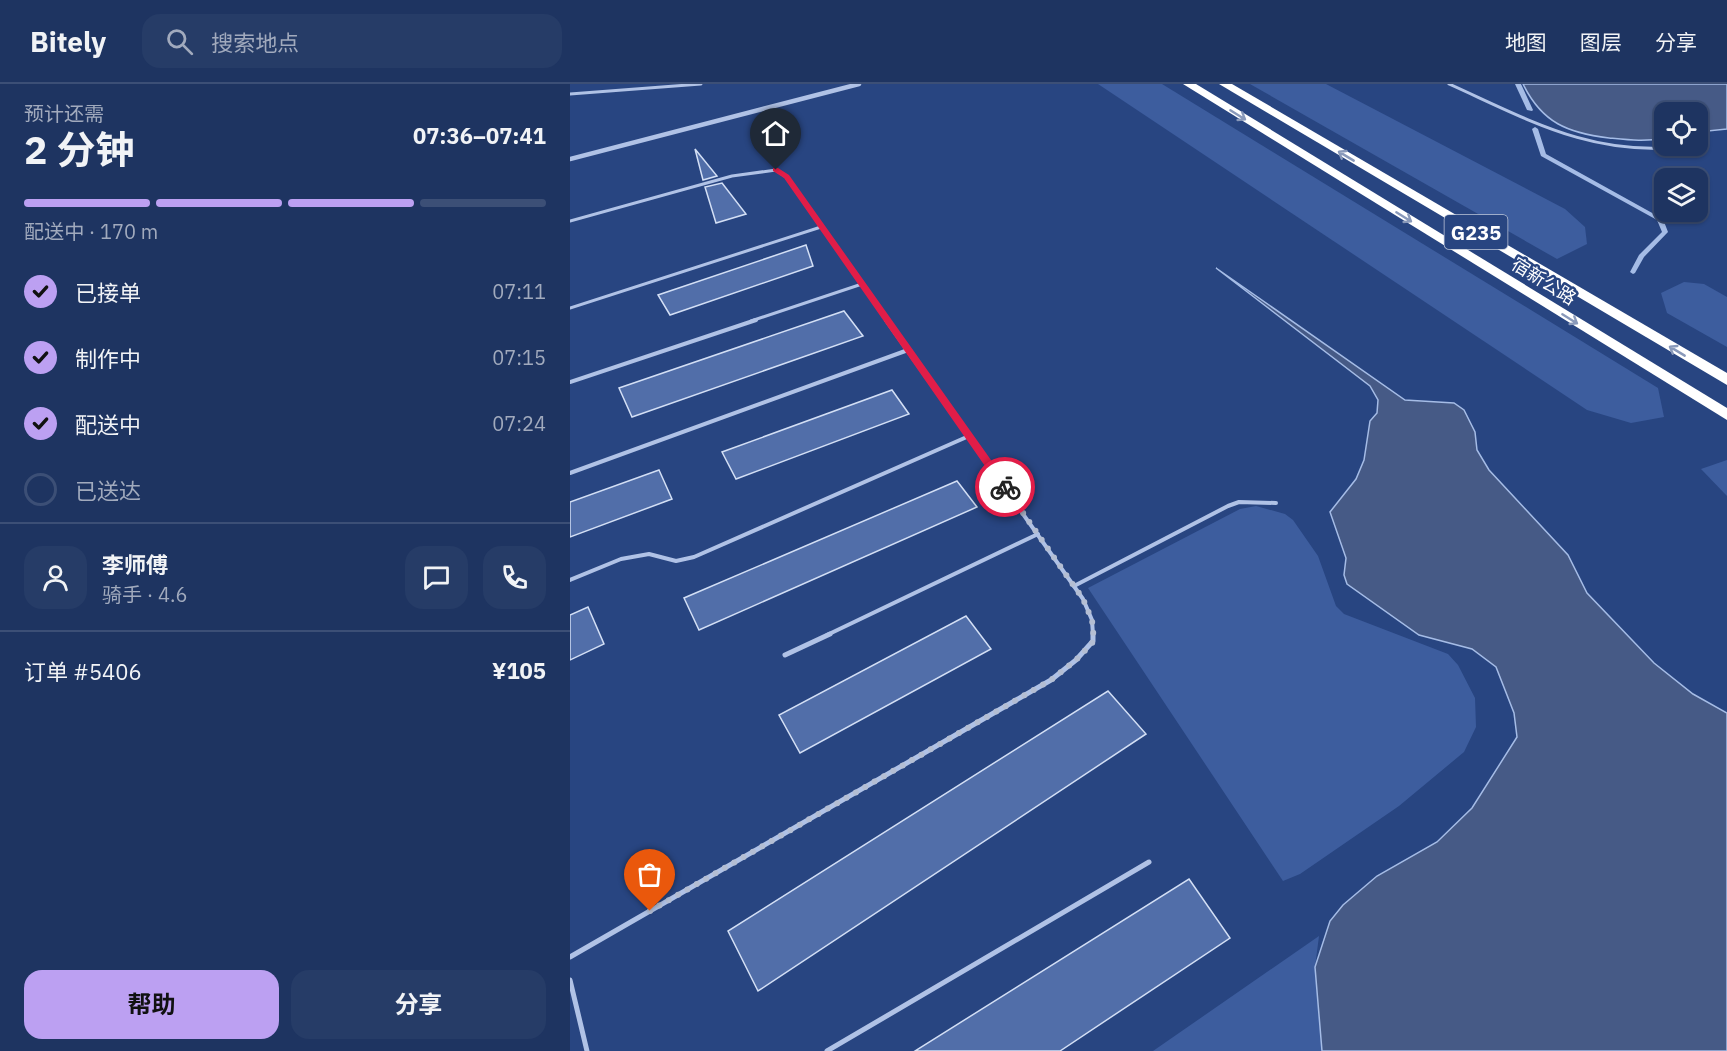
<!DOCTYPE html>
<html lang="zh">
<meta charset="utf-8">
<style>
body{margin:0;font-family:"IBM Plex Sans","Noto Sans SC",sans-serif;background:#263c67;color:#f1f3f6;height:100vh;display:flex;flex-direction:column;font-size:22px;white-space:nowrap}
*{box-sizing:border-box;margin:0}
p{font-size:20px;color:#a1aabd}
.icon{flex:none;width:33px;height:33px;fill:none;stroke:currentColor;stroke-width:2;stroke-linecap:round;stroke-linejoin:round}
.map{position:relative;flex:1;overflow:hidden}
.details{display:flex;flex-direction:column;background:#1e3461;width:570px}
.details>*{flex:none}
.tools{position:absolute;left:1084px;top:18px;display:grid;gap:12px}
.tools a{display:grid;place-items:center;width:54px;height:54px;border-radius:12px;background:#1e3461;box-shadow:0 2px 4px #0004,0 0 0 2px #3c4f76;font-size:30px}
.pin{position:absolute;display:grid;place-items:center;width:51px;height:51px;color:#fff;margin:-62px -26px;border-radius:50% 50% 50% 0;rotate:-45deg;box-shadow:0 0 6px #0007}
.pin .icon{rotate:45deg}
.courier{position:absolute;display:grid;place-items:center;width:60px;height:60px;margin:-30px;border:4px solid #e11d48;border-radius:50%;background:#fff;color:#222;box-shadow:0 2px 8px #0007}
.head em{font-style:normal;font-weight:700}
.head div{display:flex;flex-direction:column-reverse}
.head{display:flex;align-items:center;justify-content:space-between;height:102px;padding:0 24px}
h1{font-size:39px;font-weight:700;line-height:45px}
.bar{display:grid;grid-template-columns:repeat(4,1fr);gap:9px 6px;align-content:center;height:72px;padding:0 24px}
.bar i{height:8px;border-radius:4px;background:#3c4f76}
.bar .on{background:#bca0f2}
.bar p{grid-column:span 4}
.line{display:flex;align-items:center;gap:15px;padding:0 24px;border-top:2px solid #3c4f76}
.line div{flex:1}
.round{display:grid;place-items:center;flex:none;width:63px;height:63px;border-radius:18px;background:#263c67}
ol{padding:0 24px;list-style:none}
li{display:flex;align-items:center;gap:18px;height:66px}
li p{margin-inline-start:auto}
li .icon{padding:6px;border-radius:50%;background:#bca0f2;color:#111;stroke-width:4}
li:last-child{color:#a1aabd}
li i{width:33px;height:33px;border:3px solid #3c4f76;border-radius:50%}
.primary-button{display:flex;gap:12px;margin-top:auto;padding:12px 24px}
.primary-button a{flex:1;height:69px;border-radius:18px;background:#bca0f2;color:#111;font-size:24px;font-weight:700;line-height:69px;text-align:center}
.primary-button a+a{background:#263c67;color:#f1f3f6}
header{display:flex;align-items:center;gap:36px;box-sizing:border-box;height:84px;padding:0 30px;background:#1e3461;border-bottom:2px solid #3c4f76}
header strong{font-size:28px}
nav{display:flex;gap:33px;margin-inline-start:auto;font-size:21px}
.search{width:420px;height:54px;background:#263c67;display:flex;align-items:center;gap:15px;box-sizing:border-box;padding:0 21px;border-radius:18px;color:#a1aabd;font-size:22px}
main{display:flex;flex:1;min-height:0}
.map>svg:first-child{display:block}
.green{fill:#3d5d9e}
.water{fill:#465a86;stroke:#a5bce6;stroke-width:1.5}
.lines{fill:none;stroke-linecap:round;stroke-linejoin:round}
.stream{fill:#a5bce6;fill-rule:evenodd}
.building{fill:#516ea9;stroke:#d3dff5;stroke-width:1.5}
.lane-far2{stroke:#b0c2e6;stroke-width:3}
.lane-far1{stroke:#b0c2e6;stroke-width:4}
.lane{stroke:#b0c2e6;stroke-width:5}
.street{stroke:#b0c2e6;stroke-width:4.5}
.highway{fill:#fff;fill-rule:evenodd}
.oneway{stroke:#8999ba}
.route{fill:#e11d48}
.done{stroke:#b4bed3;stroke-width:6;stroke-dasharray:0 10.8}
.labels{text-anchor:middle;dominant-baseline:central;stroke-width:5;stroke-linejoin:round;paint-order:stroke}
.far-street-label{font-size:18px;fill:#fff;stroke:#284581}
.shield{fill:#284581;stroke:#bec7d9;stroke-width:1.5}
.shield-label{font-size:20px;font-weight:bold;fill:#fff}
</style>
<header>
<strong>Bitely</strong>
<div class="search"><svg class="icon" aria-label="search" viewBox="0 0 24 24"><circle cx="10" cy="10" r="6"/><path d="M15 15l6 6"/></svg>搜索地点</div>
<nav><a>地图</a><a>图层</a><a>分享</a></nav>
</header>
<main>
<section class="details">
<div class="head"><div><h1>2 分钟</h1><p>预计还需</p></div><em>07:36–07:41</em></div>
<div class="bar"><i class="on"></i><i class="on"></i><i class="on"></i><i></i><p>配送中 · 170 m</p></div>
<ol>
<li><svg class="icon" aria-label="check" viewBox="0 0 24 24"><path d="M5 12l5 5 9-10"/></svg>已接单<p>07:11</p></li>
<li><svg class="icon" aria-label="check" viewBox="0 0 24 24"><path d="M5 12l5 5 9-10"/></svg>制作中<p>07:15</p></li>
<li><svg class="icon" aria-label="check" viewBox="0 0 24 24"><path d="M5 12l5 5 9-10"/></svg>配送中<p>07:24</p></li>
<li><i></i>已送达</li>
</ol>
<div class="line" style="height:108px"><a class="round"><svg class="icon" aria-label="person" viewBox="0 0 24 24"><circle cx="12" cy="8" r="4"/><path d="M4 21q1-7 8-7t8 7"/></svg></a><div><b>李师傅</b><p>骑手 · 4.6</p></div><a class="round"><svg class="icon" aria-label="chat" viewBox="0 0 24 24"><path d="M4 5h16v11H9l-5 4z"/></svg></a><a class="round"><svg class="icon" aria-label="phone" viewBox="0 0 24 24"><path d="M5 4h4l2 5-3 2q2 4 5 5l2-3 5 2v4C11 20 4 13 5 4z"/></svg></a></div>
<div class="line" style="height:78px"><div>订单 #5406</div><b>¥105</b></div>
<div class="primary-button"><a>帮助</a><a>分享</a></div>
</section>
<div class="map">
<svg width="1157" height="967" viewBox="0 0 1157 967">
<rect width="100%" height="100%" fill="#284581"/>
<!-- green -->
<g class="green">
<polygon points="528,0 592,0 1088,304 1094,333 1061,339 1017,326"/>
<polygon points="680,0 756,0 995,125 1015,143 1017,160 987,175"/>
<polygon points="1114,198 1134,200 1157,213 1157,263 1097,229 1091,209"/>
<polygon points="1157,376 1157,412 1131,385"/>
<polygon points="686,422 715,430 723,436 748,472 766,522 774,530 878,570 888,581 905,614 906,643 894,668 829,722 730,790 713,797 518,504 670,425"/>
<polygon points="749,852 745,883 752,967 583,967"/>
</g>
<!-- water -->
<g class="water">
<path d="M953 0H1157V45L1128 48V28H1095V54C1075 58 1059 56 1039 54 998 49 972 39 953 0Z"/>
<polygon points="646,184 835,316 884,319 894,326 905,348 907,366 919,386 998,471 1017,509 1084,579 1123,610 1157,629 1157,967 752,967 745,883 760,837 773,821 807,792 867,758 902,724 947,653 944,629 926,583 902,565 849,551 777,500 774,491 776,474 760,428 786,395 794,376 800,337 807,329 808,316 800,302"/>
</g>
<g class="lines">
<!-- stream -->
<g class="stream">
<polygon points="945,0 951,0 963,26 962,27 957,26"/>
<polygon points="965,43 968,45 976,70 1093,135 1098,148 1074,173 1065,189 1063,190 1060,188 1069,171 1092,148 1087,136 971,72 962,45"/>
</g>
</g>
<!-- building -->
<g class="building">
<polygon points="125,65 147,92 133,96"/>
<polygon points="152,99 176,130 146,139 135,103"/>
<polygon points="236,161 243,182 100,231 88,211"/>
<polygon points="274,227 293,252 62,333 49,304"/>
<polygon points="322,306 339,330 166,395 152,368"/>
<polygon points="89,386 102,415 0,453 0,418"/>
<polygon points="387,397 407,423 129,546 114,514"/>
<polygon points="18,523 34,560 0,576 0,531"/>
<polygon points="396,532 421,565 230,669 209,631"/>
<polygon points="538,607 576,650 188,907 158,847"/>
<polygon points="619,795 660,854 490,967 345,967"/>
</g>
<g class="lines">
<!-- lane-far2 -->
<g class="lane-far2">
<path d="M879 0C959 36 1024 74 1115 62"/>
<polyline points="0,10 131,0"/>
<polyline points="1128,58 1132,57"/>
<polyline points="0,137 162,92 206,86 216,93 317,237"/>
<polyline points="0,224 251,143"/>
<polyline points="181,237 292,200"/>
</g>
<!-- lane-far1 -->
<g class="lane-far1">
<polyline points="316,236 513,515 522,536 523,551"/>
<polyline points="0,298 186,236"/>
<polyline points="0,389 338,266"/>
<polyline points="0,496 51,475 79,470 106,477 124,473 399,352"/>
<polyline points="504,502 658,422 669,418 706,419"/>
<polyline points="257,551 468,450"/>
</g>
<!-- lane -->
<g class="lane">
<polyline points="215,571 260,550"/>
<polyline points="0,873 481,596 506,576 523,557 523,550"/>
<polyline points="0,896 17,967"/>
<polyline points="257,967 579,778"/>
</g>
<!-- street -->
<polyline class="street" points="0,75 289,0"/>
<!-- highway -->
<g class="highway">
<polygon points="613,0 626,0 1157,324 1157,336"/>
<polygon points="649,0 662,0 1157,289 1157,301"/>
</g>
</g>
<!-- one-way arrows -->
<defs><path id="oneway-shaft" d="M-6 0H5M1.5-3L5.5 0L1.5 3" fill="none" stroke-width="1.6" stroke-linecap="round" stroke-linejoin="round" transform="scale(1.5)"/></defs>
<g class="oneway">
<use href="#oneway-shaft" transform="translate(668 31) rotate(32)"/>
<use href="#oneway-shaft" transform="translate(776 72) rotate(-149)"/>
<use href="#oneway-shaft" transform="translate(834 133) rotate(32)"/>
<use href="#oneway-shaft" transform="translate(1000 235) rotate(32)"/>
<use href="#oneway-shaft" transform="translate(1107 267) rotate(-149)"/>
</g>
<!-- route -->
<polygon class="route" points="203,84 208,84 219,91 438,400 438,405 431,405 214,94 203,87"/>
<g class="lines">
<!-- done -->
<polyline class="done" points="80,827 481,596 506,576 524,557 522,536 513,515 435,403"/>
</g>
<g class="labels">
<!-- far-street labels -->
<g class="far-street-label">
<text transform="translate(974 197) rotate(32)">宿新公路</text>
</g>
<!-- shield labels -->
<rect class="shield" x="874.5" y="131" width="63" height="34" rx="4.5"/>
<g class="shield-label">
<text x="906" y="148">G235</text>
</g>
</g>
</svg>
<div class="tools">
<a><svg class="icon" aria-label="locate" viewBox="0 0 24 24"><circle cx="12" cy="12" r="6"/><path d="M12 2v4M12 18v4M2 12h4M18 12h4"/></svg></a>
<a><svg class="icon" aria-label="layers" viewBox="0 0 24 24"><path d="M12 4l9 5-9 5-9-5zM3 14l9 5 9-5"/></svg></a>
</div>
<div class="pin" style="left:80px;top:827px;background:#ea580c"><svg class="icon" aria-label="bag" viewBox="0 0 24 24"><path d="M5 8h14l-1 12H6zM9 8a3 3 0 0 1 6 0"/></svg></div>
<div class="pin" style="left:206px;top:86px;background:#1f2937"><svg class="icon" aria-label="home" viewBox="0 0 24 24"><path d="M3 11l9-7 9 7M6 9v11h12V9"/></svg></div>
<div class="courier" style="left:435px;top:403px"><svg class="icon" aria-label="bike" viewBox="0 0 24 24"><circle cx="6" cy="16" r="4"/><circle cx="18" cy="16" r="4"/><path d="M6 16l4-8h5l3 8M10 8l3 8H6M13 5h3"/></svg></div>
</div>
</main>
